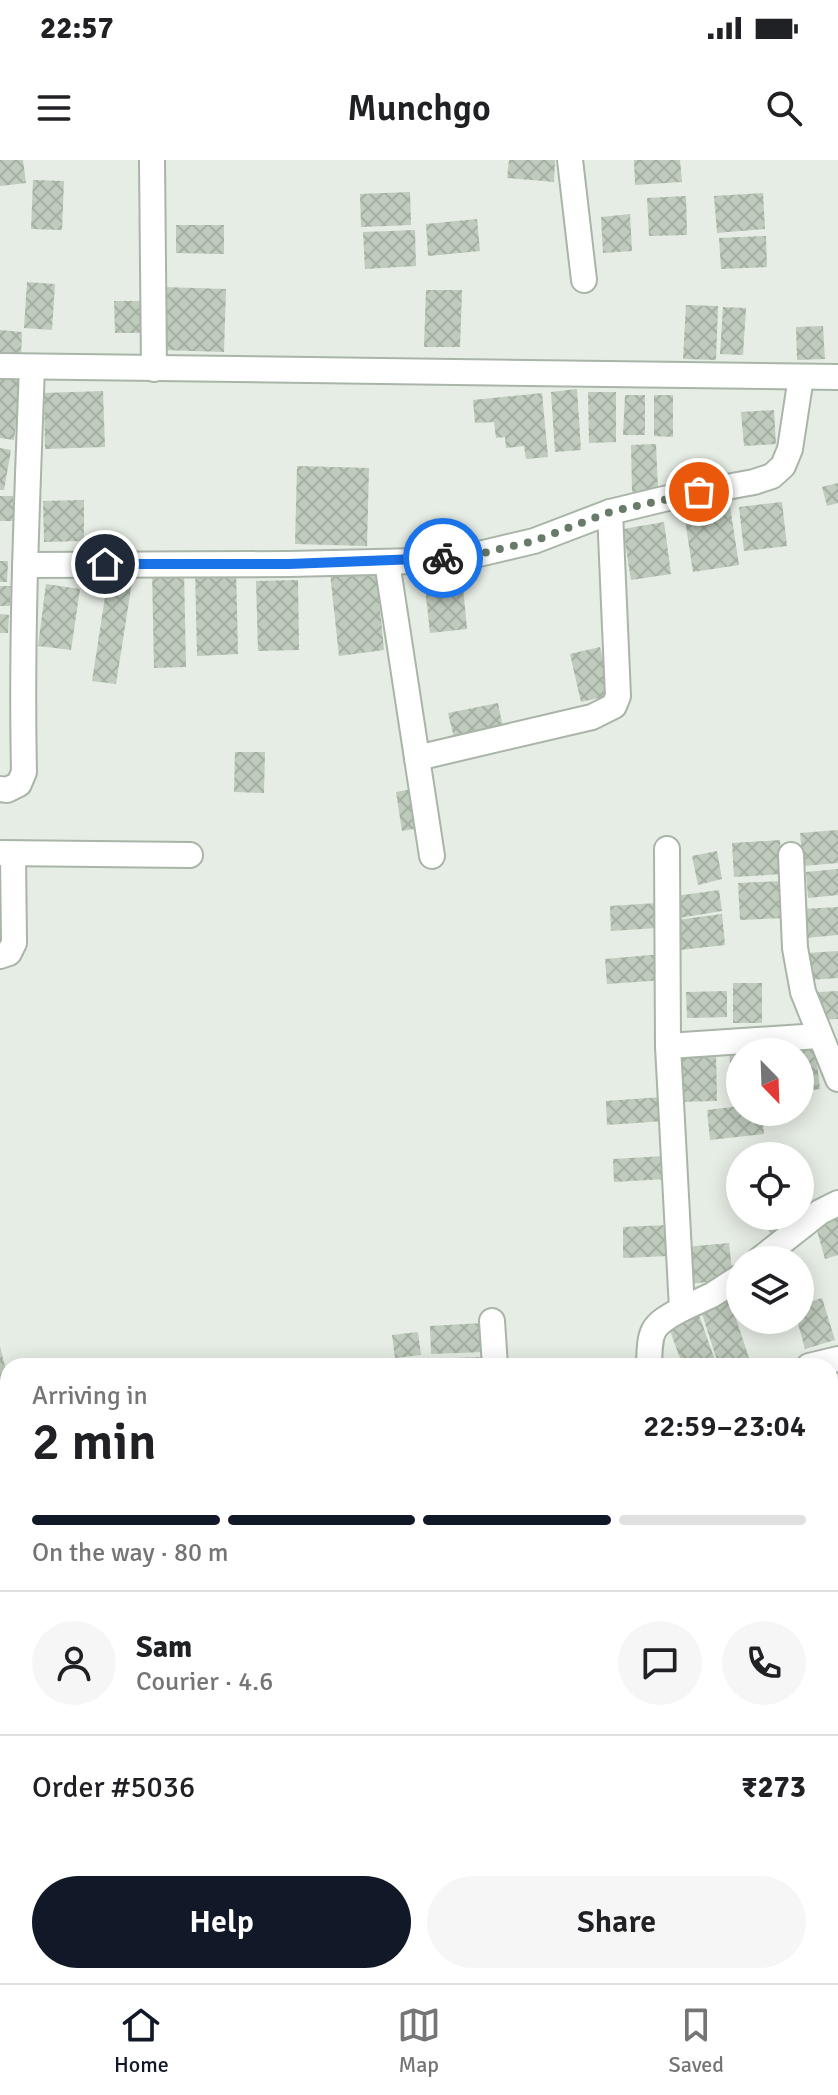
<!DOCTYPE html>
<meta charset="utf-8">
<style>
body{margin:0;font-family:Signika,sans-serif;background:#f6f6f6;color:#202124;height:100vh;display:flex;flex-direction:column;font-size:30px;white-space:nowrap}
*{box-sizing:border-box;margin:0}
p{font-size:26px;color:#757577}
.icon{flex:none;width:44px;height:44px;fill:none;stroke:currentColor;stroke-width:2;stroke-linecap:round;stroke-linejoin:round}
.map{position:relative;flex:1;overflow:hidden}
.panel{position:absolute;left:0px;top:1198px;width:838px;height:626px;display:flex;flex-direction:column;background:#fff;border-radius:24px 24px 0 0;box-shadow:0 4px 20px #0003}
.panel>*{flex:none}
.needle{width:52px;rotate:157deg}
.fabs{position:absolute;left:726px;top:878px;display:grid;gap:16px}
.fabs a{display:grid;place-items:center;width:88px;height:88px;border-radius:50%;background:#fff;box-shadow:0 4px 20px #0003;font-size:40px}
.pin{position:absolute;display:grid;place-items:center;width:68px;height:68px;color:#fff;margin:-34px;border:4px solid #fff;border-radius:50%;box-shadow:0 2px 8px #0007}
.courier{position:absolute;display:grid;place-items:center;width:80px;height:80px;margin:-40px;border:6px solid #1a73e8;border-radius:50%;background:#fff;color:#222;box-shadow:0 2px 10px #0007}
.head em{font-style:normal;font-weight:600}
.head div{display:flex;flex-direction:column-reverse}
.head{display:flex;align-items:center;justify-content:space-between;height:136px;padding:0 32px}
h1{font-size:52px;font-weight:600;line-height:60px}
.bar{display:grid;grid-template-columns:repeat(4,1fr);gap:12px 8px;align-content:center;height:96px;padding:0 32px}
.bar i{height:10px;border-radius:6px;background:#e0e0e0}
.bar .active{background:#111827}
.bar p{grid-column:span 4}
.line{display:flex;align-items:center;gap:20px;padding:0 32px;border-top:2px solid #e0e0e0}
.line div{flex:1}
.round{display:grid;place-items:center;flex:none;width:84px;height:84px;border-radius:42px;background:#f6f6f6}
.button{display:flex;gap:16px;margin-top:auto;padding:16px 32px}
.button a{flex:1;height:92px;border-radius:48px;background:#111827;color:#fff;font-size:32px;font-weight:600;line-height:92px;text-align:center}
.button a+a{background:#f6f6f6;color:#202124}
.status{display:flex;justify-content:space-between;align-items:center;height:56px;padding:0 40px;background:#fff;direction:ltr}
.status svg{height:22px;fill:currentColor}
header{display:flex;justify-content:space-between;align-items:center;height:104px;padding:0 32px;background:#fff;font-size:36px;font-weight:600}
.tabs{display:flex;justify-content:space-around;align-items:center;height:112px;border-top:2px solid #e0e0e0;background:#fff;font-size:22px;color:#757577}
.tabs a{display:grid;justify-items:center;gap:4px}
.tabs .active{color:#111827}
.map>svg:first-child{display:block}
.water{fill:#90cfad}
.building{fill:url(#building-cross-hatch)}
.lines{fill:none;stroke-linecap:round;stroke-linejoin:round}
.minor-casing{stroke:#a8b5a7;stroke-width:28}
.minor{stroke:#fff;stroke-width:24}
.done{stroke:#687b68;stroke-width:8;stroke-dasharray:0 14.4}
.route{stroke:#1a73e8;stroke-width:10}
</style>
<div class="status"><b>22:57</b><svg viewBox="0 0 49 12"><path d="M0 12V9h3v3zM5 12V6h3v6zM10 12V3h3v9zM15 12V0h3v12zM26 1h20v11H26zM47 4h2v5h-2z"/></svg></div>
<header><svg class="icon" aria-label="menu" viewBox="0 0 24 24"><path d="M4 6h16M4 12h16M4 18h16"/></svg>Munchgo<svg class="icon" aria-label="search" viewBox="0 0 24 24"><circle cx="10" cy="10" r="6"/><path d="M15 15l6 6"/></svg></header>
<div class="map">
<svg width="838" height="1823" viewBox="0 0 838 1823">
<defs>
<pattern id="building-cross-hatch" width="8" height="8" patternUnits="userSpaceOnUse" patternTransform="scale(2)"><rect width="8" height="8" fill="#bfcbbd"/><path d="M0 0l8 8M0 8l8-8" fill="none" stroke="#a4afa2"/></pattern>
</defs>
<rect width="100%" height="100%" fill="#e6ede4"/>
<!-- water -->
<polygon class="water" points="838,1306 838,1527 830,1528 830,1308"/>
<!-- building -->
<g class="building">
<polygon points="0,0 23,0 26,23 0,26"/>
<polygon points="509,0 555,0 554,22 507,18"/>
<polygon points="634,0 680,0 682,22 635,25"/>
<polygon points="33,20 64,21 62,70 31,69"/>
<polygon points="410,32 411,65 361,67 360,34"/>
<polygon points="763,33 765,69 717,73 714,36"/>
<polygon points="686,36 687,75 649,76 647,38"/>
<polygon points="630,54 632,91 603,93 601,57"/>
<polygon points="477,59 480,91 428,96 426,64"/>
<polygon points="176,65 224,65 224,94 176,93"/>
<polygon points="415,70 416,106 365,109 363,72"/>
<polygon points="766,76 767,107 721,109 719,78"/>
<polygon points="27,122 55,124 52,170 24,168"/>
<polygon points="163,127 226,129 224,192 161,190"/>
<polygon points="426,130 462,130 460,187 424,187"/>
<polygon points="114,141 149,141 150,173 115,173"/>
<polygon points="686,145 718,146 716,200 683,199"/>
<polygon points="723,147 746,148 743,195 720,194"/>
<polygon points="823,166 825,199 797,200 796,167"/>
<polygon points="0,170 22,172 21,196 0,195"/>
<polygon points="0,218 22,220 14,280 0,278"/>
<polygon points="577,229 581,290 555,292 551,232"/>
<polygon points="103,231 105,287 45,289 44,233"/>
<polygon points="588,232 616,232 616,282 589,283"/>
<polygon points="542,233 548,297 526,299 524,286 506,288 505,277 496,278 494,262 475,263 473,240"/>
<polygon points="625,235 645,235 645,275 623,275"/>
<polygon points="654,235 673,235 673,277 654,276"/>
<polygon points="774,250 776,284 744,286 741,252"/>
<polygon points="656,284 658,330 632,332 631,285"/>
<polygon points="0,288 11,290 4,330 0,330"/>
<polygon points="297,306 369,308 367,386 295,384"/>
<polygon points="838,323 838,343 827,346 822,327"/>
<polygon points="728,333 739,405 693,412 682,340"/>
<rect x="0" y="336" width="13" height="25"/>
<polygon points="84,340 84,381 44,382 43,341"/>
<polygon points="782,342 787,386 744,391 739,347"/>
<polygon points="664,362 671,414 631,420 623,369"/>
<polygon points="0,401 8,401 7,422 0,422"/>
<polygon points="461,405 467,469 430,473 423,409"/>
<polygon points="236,407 238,494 197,496 195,408"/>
<polygon points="376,408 384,490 339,496 330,413"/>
<polygon points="184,411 186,507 154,508 152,412"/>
<polygon points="108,418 132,422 116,524 92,521"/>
<polygon points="298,420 299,490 258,491 256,421"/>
<polygon points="46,424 80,429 71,490 38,486"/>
<polygon points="0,426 11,426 10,446 0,446"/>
<polygon points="0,454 9,455 8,473 0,473"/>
<polygon points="600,487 612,535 581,542 570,494"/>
<polygon points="498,543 503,568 454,578 448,553"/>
<polygon points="235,592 265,592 264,633 234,632"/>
<polygon points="413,629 420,668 402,671 396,632"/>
<polygon points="838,670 838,703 803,706 800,673"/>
<polygon points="780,680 782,714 734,717 732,683"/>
<polygon points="717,691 722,719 698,725 692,696"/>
<polygon points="838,709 838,735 808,738 806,712"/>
<polygon points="783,721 784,758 740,760 738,723"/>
<polygon points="719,730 722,751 679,758 676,736"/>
<polygon points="657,743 658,768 611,771 610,746"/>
<polygon points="838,747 838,775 805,778 803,749"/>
<polygon points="722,754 725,785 680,790 676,760"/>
<polygon points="838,791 838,818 808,820 807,793"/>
<polygon points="662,794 664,820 607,824 605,799"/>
<rect x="733" y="823" width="29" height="40"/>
<polygon points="727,831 727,857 687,858 686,832"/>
<polygon points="838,831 838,859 820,860 818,832"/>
<polygon points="815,886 820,929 800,932 800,892 784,890"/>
<polygon points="716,891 717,941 676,942 674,893"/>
<polygon points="740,891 740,935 733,936 729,892"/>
<polygon points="662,937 664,961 607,965 606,941"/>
<polygon points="740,946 740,952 762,952 764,974 710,980 707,950"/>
<polygon points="665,996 667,1019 614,1022 613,999"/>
<polygon points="838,1053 838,1095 825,1099 814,1060"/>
<polygon points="764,1056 795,1056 797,1062 770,1073"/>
<polygon points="668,1065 669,1096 623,1098 623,1067"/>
<polygon points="729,1083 733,1119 690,1124 686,1087"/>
<polygon points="822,1138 835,1180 805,1189 797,1160 800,1160 800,1145"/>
<polygon points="730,1141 750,1201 736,1206 719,1206 701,1151"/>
<polygon points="697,1149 717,1206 683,1206 666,1160"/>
<polygon points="482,1163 484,1192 431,1194 430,1166"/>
<polygon points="418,1172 421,1195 395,1198 392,1175"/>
<polygon points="0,1186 8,1219 8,1238 0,1239"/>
<polygon points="483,1197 484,1206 425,1206 425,1199"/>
<polygon points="417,1201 417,1206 385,1206 385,1204"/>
<polygon points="834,1218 838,1243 838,1278 830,1279 830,1219"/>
<polygon points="8,1330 8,1355 0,1356 0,1331"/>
<polygon points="8,1389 8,1438 0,1438 0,1390"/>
<polygon points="8,1443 8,1483 0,1484 0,1444"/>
<polygon points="8,1496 8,1530 0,1531 0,1497"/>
<polygon points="8,1549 8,1603 0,1603 0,1550"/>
<polygon points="831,1642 838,1677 838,1706 830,1707"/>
<polygon points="838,1750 838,1797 834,1798 830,1752"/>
<polygon points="744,1816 805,1816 806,1823 746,1823"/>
</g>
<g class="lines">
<defs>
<g id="minor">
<polyline points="152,0 154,209"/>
<polyline points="570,0 584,120"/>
<polyline points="0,206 838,217"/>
<polyline points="387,402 432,696"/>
<polyline points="25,405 289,404 418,401 479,394 534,381 610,352 672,337 754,322 772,316 783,306 790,289 801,217"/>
<polyline points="417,598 592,557 614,546 618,536 610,352"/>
<path d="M0 629 7 630 19 624 24 612C21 477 27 342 32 207"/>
<polyline points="667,689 668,886"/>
<polyline points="0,693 190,695"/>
<polyline points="791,695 795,788 803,832 838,919"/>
<polyline points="0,796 9,793 14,783 13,695"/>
<polyline points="759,1100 820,1052 838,1043"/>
<polyline points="682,1149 712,1135 740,1117"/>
<polyline points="492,1161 495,1206"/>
<path d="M649 1206C650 1170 650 1166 682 1149L668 886 819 876"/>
<polyline points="809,1206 838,1199"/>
<polyline points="0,1260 8,1262"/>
<polyline points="0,1630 8,1630"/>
<polyline points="830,1630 838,1630"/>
<polyline points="830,1738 838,1738"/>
<polyline points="0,1779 8,1777"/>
<polyline points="65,1816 65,1823"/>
<polyline points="737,1816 738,1823"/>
</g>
</defs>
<!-- minor casing -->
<use href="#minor" class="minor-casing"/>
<!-- minor -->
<use href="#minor" class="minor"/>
</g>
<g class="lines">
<!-- done -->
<polyline class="done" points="443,398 479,394 534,381 610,352 699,332"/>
<!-- route -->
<polyline class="route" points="105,404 289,404 443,398"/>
</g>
</svg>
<div class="fabs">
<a><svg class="needle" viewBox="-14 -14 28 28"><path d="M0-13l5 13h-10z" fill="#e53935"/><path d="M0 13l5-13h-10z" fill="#757577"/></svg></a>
<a><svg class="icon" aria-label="locate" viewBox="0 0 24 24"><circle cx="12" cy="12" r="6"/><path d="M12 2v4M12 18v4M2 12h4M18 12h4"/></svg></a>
<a><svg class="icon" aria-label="layers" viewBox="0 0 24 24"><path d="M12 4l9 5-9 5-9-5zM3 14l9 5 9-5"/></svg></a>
</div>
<div class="pin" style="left:699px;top:332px;background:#ea580c"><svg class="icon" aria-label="bag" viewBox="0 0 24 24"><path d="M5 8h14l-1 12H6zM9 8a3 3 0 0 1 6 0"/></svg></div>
<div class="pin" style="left:105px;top:404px;background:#1f2937"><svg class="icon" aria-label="home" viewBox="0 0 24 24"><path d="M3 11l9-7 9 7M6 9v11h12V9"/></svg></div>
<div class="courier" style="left:443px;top:398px"><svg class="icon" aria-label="bike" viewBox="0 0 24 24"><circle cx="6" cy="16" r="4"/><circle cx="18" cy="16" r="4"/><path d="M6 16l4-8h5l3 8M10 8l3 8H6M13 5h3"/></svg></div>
<section class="panel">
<div class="head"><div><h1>2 min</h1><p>Arriving in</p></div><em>22:59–23:04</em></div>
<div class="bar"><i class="active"></i><i class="active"></i><i class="active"></i><i></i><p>On the way · 80 m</p></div>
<div class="line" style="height:144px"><a class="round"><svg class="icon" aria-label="person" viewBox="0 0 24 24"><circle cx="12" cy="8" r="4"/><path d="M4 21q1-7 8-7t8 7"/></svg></a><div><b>Sam</b><p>Courier · 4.6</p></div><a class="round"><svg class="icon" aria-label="chat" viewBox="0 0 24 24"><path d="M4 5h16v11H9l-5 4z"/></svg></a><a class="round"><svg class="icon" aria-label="phone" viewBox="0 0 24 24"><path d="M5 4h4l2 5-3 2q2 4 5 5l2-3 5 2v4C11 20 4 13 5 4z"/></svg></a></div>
<div class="line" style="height:104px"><div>Order #5036</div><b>₹273</b></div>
<div class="button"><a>Help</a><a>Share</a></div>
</section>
</div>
<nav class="tabs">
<a class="active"><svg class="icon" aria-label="home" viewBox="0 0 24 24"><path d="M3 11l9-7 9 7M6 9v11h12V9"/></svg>Home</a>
<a><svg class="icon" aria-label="map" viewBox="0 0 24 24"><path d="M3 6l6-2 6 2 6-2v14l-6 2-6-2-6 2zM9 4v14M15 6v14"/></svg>Map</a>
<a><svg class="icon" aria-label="saved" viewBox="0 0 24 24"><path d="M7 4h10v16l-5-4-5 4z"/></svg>Saved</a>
</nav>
